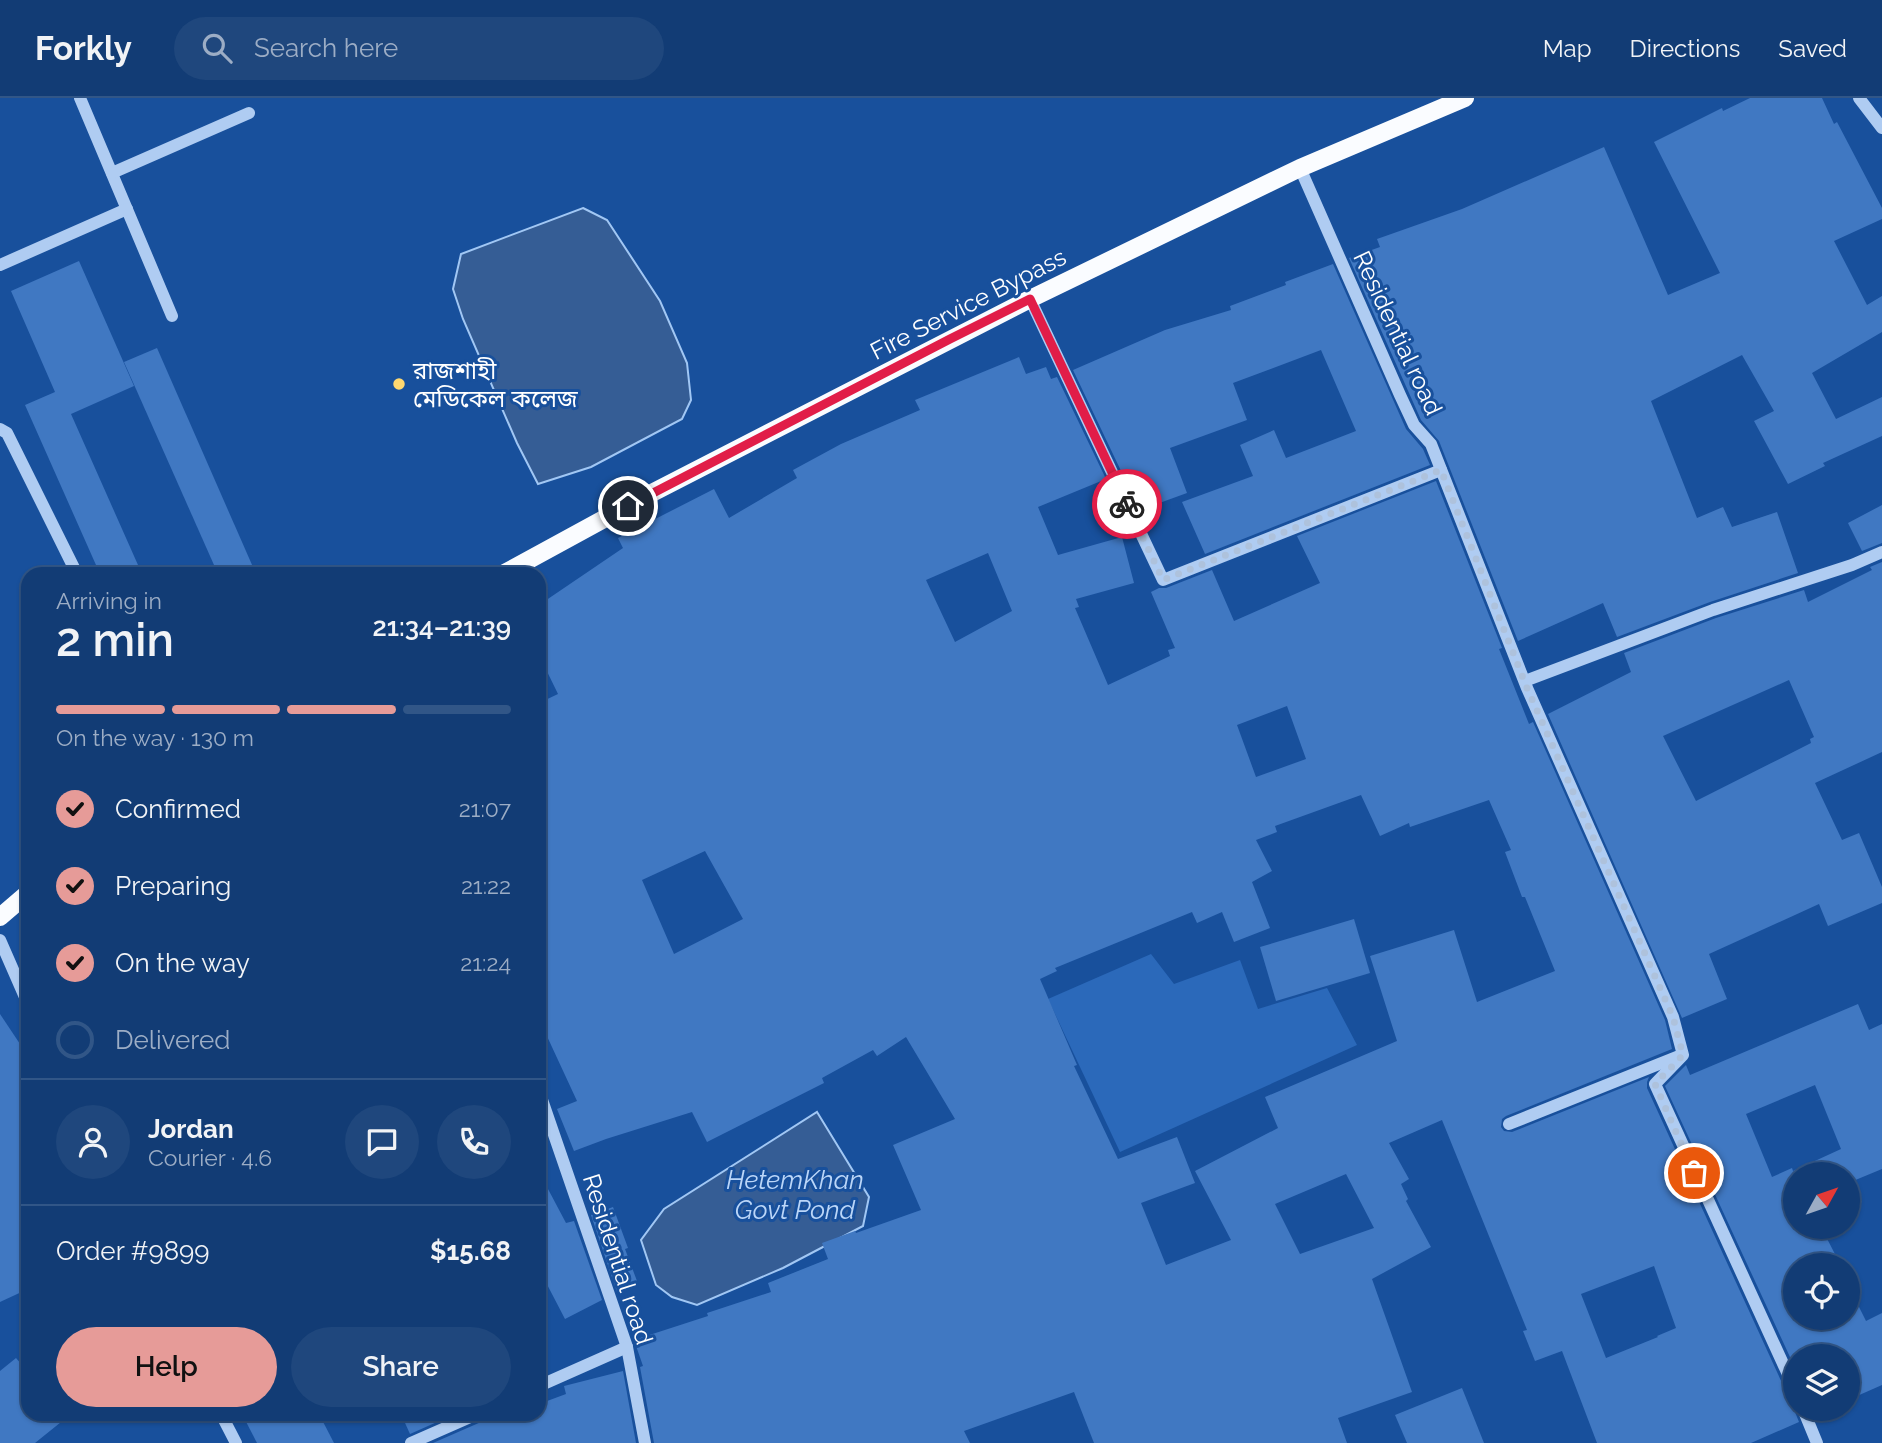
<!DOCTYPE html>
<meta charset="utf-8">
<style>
body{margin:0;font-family:Raleway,"Noto Sans Bengali",sans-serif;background:#1f477d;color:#f1f3f6;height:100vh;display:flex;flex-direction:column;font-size:26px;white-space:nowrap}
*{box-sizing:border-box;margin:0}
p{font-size:23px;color:#9cadc5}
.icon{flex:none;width:38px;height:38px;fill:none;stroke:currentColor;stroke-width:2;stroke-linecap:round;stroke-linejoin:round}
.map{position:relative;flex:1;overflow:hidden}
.drawer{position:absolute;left:21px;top:469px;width:525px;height:854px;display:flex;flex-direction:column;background:#123c75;border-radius:21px;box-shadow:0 2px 5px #0004,0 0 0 2px #315687}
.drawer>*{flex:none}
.needle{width:46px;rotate:50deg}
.fabs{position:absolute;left:1783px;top:1064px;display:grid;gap:14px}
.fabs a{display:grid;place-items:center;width:77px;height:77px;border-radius:50%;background:#123c75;box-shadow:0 2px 5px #0004,0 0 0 2px #315687;font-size:35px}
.pin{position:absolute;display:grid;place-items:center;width:60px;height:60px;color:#fff;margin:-30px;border:4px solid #fff;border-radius:50%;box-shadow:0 2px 7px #0007}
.courier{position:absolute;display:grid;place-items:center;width:70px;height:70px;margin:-35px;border:5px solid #e11d48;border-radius:50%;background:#fff;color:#222;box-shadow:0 2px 9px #0007}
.overview em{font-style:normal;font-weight:600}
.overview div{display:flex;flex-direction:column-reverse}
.overview{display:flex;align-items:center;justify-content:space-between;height:119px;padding:0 35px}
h1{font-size:46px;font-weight:600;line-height:52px}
.bar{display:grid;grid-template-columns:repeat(4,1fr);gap:10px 7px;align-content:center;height:84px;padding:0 35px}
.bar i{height:9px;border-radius:5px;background:#315687}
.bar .selected{background:#e69b98}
.bar p{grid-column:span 4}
.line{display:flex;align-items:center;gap:18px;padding:0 35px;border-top:2px solid #315687}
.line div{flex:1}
.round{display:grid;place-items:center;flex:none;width:74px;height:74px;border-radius:37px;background:#1f477d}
ol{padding:0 35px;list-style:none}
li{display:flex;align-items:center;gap:21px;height:77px}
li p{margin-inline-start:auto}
li .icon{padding:7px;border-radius:50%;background:#e69b98;color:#111;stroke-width:4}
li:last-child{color:#9cadc5}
li i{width:38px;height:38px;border:4px solid #315687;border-radius:50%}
.button{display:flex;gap:14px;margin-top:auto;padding:14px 35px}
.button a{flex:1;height:80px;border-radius:42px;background:#e69b98;color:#111;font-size:28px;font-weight:600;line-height:80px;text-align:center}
.button a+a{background:#1f477d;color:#f1f3f6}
header{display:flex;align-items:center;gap:42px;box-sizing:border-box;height:98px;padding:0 35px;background:#123c75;border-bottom:2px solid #315687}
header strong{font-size:33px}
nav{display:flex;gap:38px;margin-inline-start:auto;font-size:24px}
.search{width:490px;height:63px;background:#1f477d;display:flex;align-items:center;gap:18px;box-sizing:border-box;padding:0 24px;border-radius:38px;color:#9cadc5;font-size:26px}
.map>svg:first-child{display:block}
.green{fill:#2b69ba}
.water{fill:#355d95;stroke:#a1c7f4;stroke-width:2}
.building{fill:#4078c2;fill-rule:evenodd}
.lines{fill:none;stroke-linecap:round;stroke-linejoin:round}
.minor{stroke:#afccf2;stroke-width:12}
.major{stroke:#fafcff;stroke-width:18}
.done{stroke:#aec2dc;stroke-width:7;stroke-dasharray:0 12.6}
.route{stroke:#e11d48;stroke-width:9}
.poi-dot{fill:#ffd870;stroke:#18509c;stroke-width:2.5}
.labels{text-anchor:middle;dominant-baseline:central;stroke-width:6;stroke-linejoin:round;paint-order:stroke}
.street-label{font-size:24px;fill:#fff;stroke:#18509c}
.poi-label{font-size:24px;fill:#fff;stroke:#18509c;text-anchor:start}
.water-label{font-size:26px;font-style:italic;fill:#bbd6f8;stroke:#18509c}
</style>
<header>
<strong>Forkly</strong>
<div class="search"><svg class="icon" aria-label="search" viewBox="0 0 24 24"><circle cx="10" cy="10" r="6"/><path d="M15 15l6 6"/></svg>Search here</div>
<nav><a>Map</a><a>Directions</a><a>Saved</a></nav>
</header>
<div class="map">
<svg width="1882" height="1345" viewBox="0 0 1882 1345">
<rect width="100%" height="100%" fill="#18509c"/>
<!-- green -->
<polygon class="green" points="1151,856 1174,886 1240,862 1258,911 1327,890 1357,947 1120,1054 1048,901"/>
<!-- water -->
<g class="water">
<polygon points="583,110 607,122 660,203 687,265 691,302 682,321 591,369 538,386 517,345 463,221 453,191 461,156"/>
<polygon points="817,1014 869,1099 863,1128 783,1170 697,1207 672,1199 656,1187 641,1142 664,1111"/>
</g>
<!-- building -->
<g class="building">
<polygon points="1750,0 1822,0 1834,26 1837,24 1882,110 1882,121 1834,143 1867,207 1882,198 1882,234 1812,275 1836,321 1882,299 1882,338 1823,365 1825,368 1788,386 1754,323 1774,313 1742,257 1651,303 1697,420 1723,409 1732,429 1777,414 1798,475 1710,504 1617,539 1603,505 1518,543 1439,343 1421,322 1349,160 1380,149 1377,141 1462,111 1604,49 1668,197 1720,175 1654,44 1722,10 1723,13"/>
<polygon points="79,163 134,288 71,316 142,476 100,476 25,307 55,294 11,193"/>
<polygon points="1333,166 1406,331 1423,351 1430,367 1205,456 1182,404 1253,378 1240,347 1274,332 1286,360 1356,333 1321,252 1233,285 1247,322 1170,350 1187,395 1143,411 1129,372 1122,375 1073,272 1165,232 1231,212 1230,208 1286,187 1285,184"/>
<polygon points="157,250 256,476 218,476 124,264"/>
<path d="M1019 259 1026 276 1046 269 1051 281 1057 279 1106 381 1038 409 1058 457 1122 439 1134 485 1076 501 1079 509 1075 510 1108 587 1170 558 1168 552 1175 550 1151 494 1159 490H1166L1212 472 1234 523 1320 485 1297 438 1436 383 1502 550 1499 551 1529 626 1533 624 1665 922 1672 951 1506 1018 1502 1021 1501 1029 1504 1033 1512 1034 1649 979 1647 984V990L1788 1298 1796 1303 1795 1314 1799 1324 1751 1345H1597L1562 1253 1535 1263 1523 1233 1527 1232 1442 1022 1389 1045 1409 1081 1401 1086 1408 1101 1406 1103 1431 1149 1372 1181 1412 1294 1338 1320 1347 1345H1094L1074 1294 964 1333 970 1345H654L640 1269 643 1268 634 1242 708 1218 707 1215 771 1194 768 1185 828 1161 822 1145 855 1133 856 1135 921 1112 893 1047 955 1021 906 939 877 958 873 952 822 980 824 985 707 1044 692 1014 606 1041 574 1053 557 1011 577 1003 539 921V605L558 596 539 557V507L623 450 618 440 714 391 729 420 797 380 793 372 841 346 920 312 915 302ZM988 455 1012 513 955 544 926 482ZM1287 608 1306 661 1256 679 1237 627ZM1361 697 1380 738 1409 725 1410 729 1489 702 1511 752 1505 754 1522 799H1525L1555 873 1477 904 1454 832 1370 858 1397 943 1265 999 1278 1030 1195 1073 1231 1142 1166 1167 1141 1105 1195 1085 1177 1039 1118 1061 1074 968 1077 967 1040 881 1057 873 1055 870 1192 814 1197 825 1222 814 1234 844 1270 830 1252 784 1272 773 1256 742 1277 734 1275 728ZM705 753 743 821 674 856 642 782ZM1346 1076 1374 1130 1300 1156 1275 1106ZM1654 1168 1676 1230 1657 1238 1658 1239 1606 1260 1581 1196Z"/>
<polygon points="1882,407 1882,445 1862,453 1848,425"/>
<path d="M1882 464V654L1815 685 1842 742 1859 735 1882 789V805L1828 828 1819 806 1709 856 1727 901 1682 920 1548 616 1631 574 1624 555 1716 520 1804 492 1808 504 1872 472 1870 469ZM1789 582 1814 639 1810 641 1811 645 1696 703 1663 638Z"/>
<polygon points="1354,821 1370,875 1276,903 1260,849"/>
<path d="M1858 906 1869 932 1882 926V1071L1853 1083 1862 1104 1848 1110V1076H1796V1129H1821L1837 1160 1835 1162 1838 1167H1796V1220H1848V1187L1866 1223 1882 1215V1287L1848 1302V1258H1796V1272L1665 988 1686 967 1690 977ZM1815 987 1841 1051 1793 1073 1792 1070 1772 1079 1746 1016Z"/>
<polygon points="0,916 28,958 28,1191 0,1204"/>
<polygon points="539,1074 566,1125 574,1123 602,1202 565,1221 539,1171"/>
<polygon points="613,1109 628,1150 625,1151 637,1183 617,1194 591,1117"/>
<polygon points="16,1260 28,1274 28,1316 71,1316 35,1345 0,1345 0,1273"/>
<polygon points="623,1273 636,1345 433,1345 481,1324 484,1321 486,1316 539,1316 539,1306 566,1296 564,1288"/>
<polygon points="1462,1290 1484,1345 1407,1345 1395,1317"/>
<polygon points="242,1316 319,1316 334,1345 257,1345"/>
<polygon points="401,1316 455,1316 410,1336"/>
</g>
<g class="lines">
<!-- minor -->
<g class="minor">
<polyline points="80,0 172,218"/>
<polyline points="1859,0 1882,30"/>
<polyline points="1300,70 1400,297 1414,327 1431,346 1527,590 1673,919 1683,957 1655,986 1796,1294"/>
<polyline points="112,75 249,15"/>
<polyline points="0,167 127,111"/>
<polyline points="1030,201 1163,482 1441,372"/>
<polyline points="0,331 7,335 77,476"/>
<polyline points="1525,583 1713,512 1852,467 1882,454"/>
<polyline points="0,842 28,906"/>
<polyline points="539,993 627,1249 645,1345"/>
<polyline points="1509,1026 1679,958"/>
<polyline points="539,1288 627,1249"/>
<polyline points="1803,1311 1817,1345"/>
<polyline points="221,1316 236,1345"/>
<polyline points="411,1345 477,1316"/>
</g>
<!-- major -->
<g class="major">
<polyline points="503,476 646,398 1030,201 1300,70 1465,0"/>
<polyline points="0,819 28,795"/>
</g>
</g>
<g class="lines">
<!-- done -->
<polyline class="done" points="1127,406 1163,482 1441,372 1527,590 1673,919 1683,957 1655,986 1694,1075"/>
<!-- route -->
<polyline class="route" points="628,408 950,241 1030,201 1127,406"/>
</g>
<!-- markers -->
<circle class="poi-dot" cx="399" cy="286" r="7"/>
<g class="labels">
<!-- street labels -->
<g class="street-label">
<text transform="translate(968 206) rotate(-27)">Fire Service Bypass</text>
<text transform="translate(1398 235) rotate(65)">Residential road</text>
<text transform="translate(618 1161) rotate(72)">Residential road</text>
</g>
<!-- poi labels -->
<g class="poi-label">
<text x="413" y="272">রাজশাহী<tspan x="413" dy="28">মেডিকেল কলেজ</tspan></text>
</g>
<!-- water labels -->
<g class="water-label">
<text x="795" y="1082">HetemKhan<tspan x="795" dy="30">Govt Pond</tspan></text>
</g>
</g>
</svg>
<div class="fabs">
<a><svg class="needle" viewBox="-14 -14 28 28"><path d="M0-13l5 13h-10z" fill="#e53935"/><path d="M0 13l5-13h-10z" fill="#9cadc5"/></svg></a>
<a><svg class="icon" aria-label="locate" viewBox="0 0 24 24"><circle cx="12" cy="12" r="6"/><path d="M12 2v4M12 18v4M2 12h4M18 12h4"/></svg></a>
<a><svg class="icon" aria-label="layers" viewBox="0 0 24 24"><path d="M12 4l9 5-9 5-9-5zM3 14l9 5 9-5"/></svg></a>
</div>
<div class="pin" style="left:1694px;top:1075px;background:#ea580c"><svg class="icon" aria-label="bag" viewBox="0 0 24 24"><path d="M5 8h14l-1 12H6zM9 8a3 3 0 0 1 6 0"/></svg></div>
<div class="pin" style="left:628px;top:408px;background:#1f2937"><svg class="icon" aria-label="home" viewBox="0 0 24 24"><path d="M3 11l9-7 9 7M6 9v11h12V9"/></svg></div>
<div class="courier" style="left:1127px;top:406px"><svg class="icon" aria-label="bike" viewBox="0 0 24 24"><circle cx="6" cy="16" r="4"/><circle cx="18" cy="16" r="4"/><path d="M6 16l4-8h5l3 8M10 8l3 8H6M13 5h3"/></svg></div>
<section class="drawer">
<div class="overview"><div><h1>2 min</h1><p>Arriving in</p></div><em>21:34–21:39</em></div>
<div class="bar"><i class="selected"></i><i class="selected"></i><i class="selected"></i><i></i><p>On the way · 130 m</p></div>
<ol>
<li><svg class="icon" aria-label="check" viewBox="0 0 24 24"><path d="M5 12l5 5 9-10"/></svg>Confirmed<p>21:07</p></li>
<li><svg class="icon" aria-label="check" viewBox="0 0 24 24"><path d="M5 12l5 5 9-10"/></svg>Preparing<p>21:22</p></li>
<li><svg class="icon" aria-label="check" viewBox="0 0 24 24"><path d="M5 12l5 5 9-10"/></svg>On the way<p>21:24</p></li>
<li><i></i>Delivered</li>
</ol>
<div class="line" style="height:126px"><a class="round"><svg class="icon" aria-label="person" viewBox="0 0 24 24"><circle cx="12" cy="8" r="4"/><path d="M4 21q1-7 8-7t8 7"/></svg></a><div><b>Jordan</b><p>Courier · 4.6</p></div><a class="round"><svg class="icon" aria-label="chat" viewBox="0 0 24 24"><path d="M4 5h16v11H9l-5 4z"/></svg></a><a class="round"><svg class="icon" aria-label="phone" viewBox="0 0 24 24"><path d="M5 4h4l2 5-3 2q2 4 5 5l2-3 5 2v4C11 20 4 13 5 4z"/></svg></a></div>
<div class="line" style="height:91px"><div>Order #9899</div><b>$15.68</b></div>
<div class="button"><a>Help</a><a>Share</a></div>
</section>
</div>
